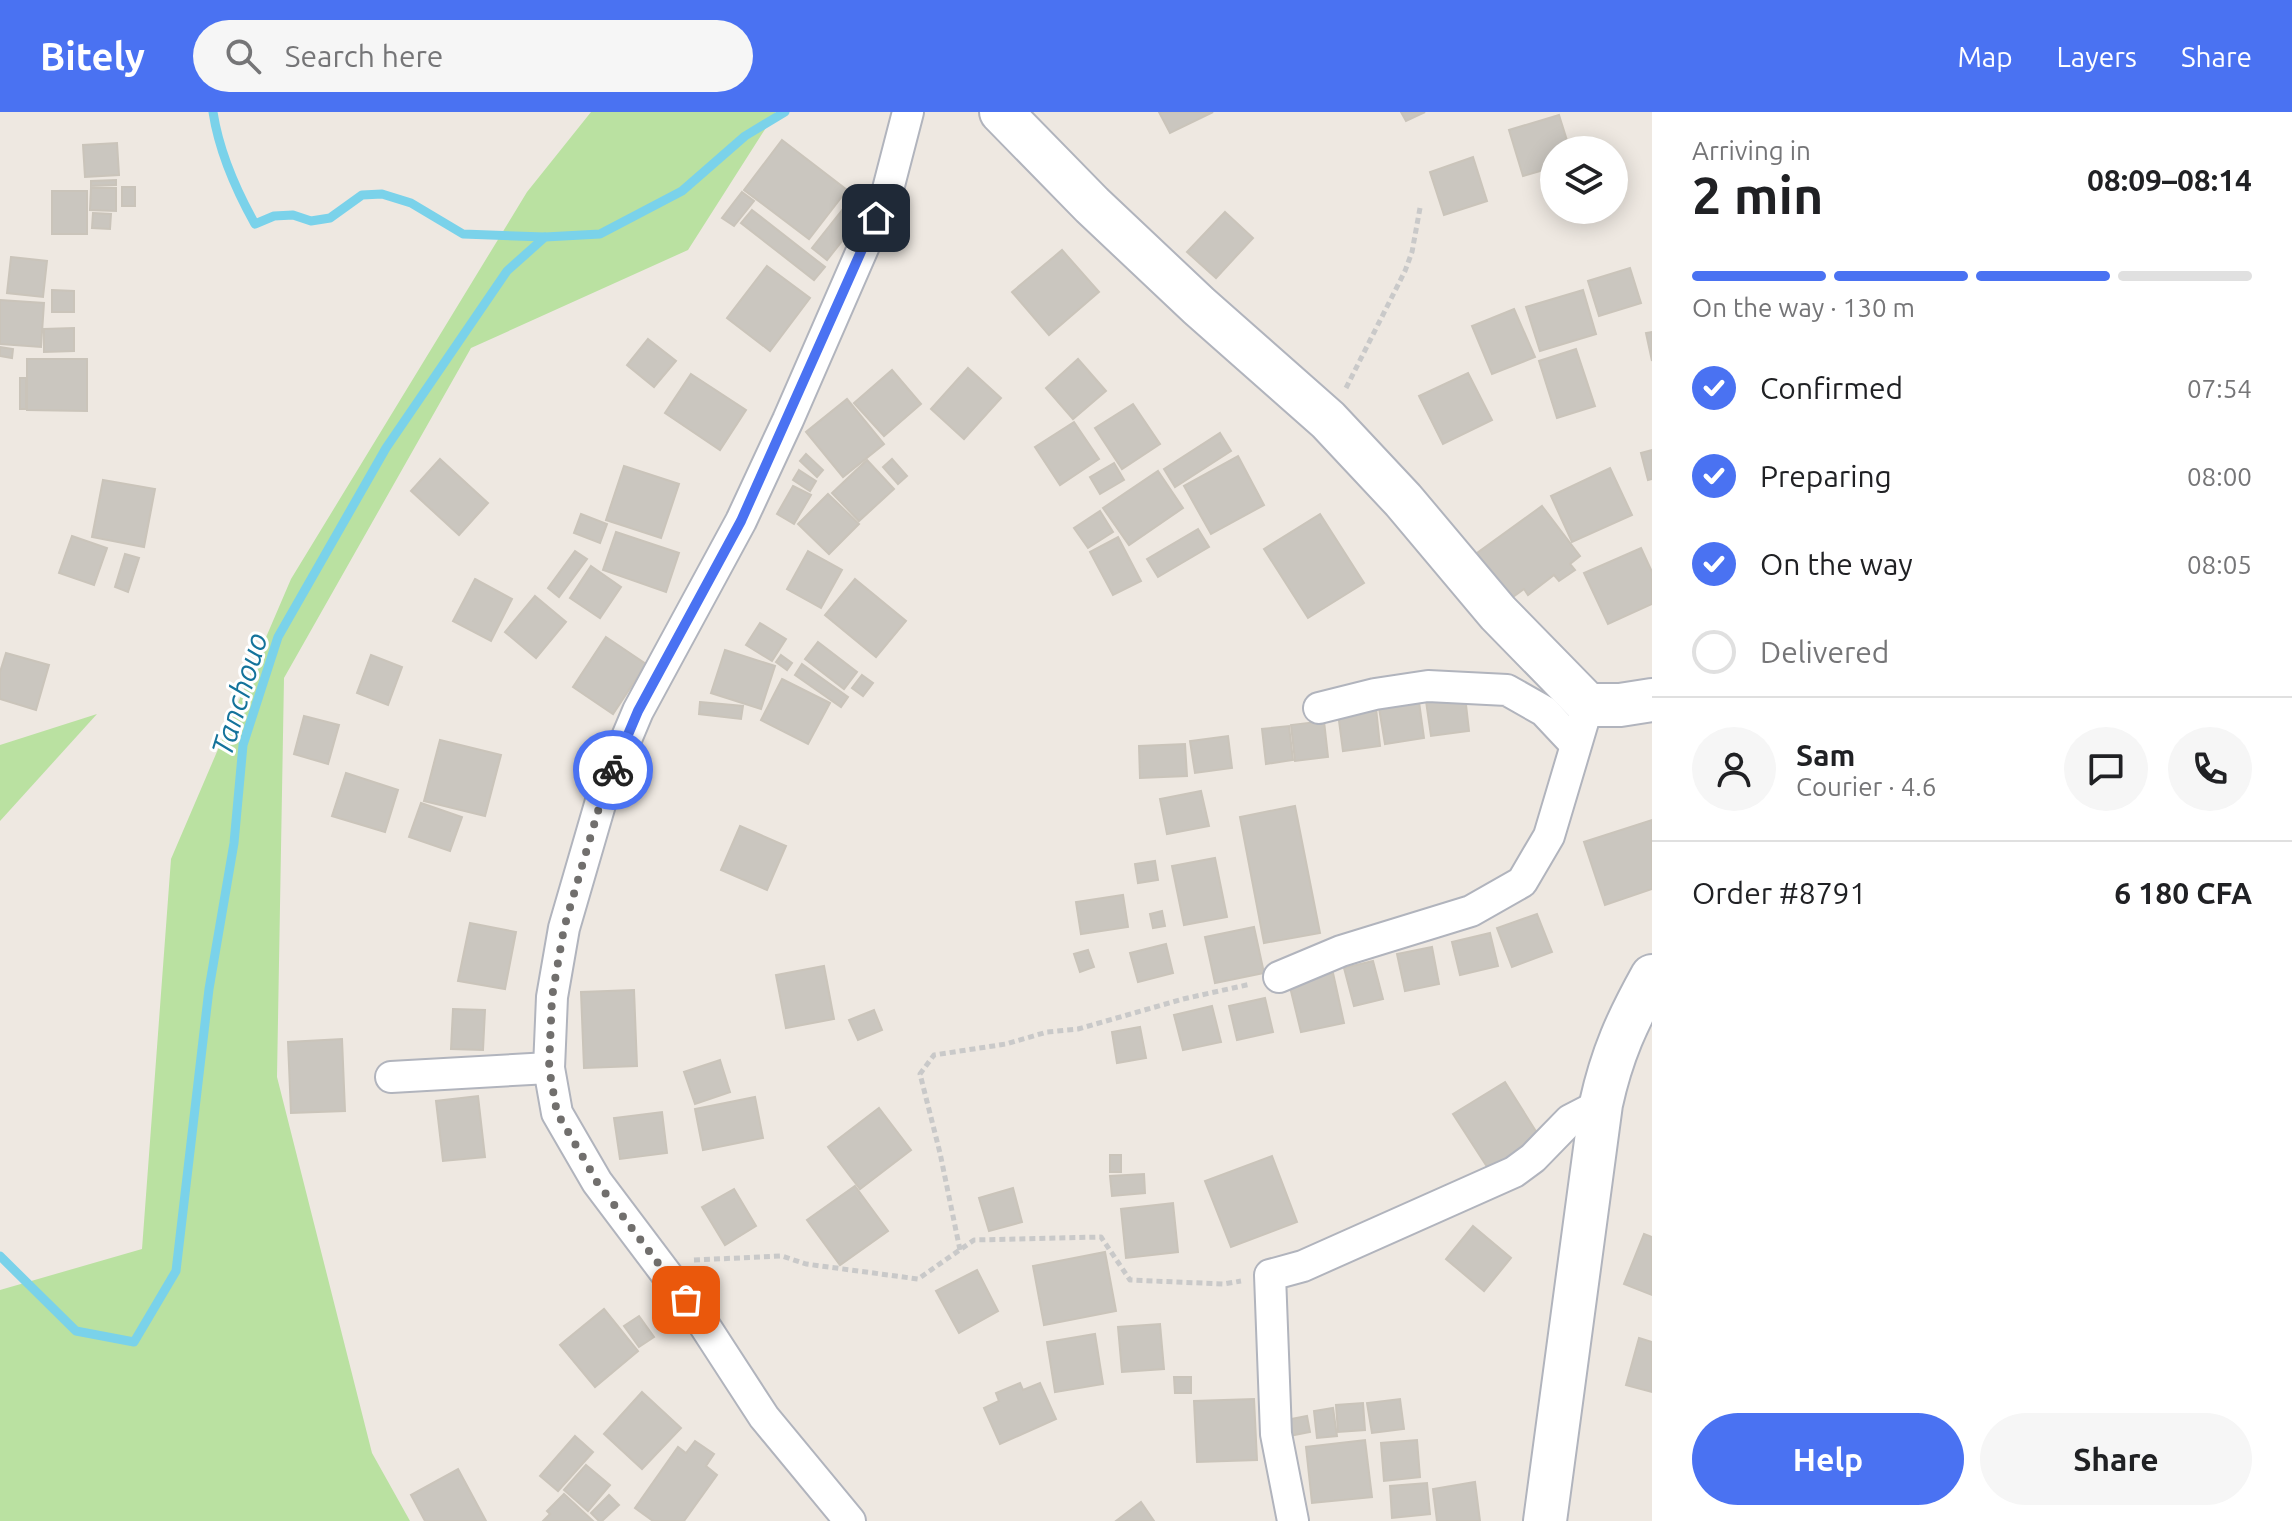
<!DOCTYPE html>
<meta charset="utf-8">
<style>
body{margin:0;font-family:Ubuntu,sans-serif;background:#f6f6f6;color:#202124;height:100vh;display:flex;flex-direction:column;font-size:30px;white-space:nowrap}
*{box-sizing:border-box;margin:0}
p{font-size:26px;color:#757577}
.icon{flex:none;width:44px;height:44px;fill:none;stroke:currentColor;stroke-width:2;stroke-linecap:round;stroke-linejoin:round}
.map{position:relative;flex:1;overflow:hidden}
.sheet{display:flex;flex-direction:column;background:#fff;width:640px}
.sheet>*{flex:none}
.tools{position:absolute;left:1540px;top:24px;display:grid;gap:16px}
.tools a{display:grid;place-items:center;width:88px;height:88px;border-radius:50%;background:#fff;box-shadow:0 4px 20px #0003;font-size:40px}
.pin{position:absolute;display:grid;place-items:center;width:68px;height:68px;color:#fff;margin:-34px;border-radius:16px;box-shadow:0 4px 12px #0006}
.courier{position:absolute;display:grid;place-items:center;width:80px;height:80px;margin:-40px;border:6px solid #4a72f2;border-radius:50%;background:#fff;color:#222;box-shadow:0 2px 10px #0007}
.summary em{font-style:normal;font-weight:700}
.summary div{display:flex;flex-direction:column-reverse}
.summary{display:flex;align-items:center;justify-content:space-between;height:136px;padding:0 40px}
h1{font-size:52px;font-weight:700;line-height:60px}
.bar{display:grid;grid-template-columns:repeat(4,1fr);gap:12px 8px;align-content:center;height:96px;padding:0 40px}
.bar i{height:10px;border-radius:6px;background:#e0e0e0}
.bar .selected{background:#4a72f2}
.bar p{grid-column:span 4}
.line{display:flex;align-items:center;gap:20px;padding:0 40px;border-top:2px solid #e0e0e0}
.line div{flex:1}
.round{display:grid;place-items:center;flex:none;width:84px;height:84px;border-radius:42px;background:#f6f6f6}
ol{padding:0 40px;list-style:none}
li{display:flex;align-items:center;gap:24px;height:88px}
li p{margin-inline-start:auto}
li .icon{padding:8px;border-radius:50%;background:#4a72f2;color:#fff;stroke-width:4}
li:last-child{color:#757577}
li i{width:44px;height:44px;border:4px solid #e0e0e0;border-radius:50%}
.button{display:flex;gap:16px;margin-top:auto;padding:16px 40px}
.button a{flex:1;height:92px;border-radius:48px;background:#4a72f2;color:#fff;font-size:32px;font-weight:700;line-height:92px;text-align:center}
.button a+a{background:#f6f6f6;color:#202124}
header{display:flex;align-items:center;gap:48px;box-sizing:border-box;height:112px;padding:0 40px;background:#4a72f2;color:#fff}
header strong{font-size:38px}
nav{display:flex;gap:44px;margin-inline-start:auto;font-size:28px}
.search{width:560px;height:72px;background:#f6f6f6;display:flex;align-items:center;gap:20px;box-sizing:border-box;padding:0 28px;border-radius:44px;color:#757577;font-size:30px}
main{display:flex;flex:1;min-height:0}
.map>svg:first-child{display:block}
.green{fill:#bae1a1}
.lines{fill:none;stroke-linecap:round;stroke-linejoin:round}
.stream{stroke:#7ad2ea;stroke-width:9}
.building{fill:#cac6bf;stroke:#cac4ba;stroke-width:2}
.street-casing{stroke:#b1b4bd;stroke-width:34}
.secondary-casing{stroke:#b1b4bd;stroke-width:46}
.path{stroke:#c9c9c9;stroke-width:5;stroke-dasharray:6 4;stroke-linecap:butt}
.street{stroke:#fff;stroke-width:30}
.secondary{stroke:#fff;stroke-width:42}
.done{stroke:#716f6d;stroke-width:8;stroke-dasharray:0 14.4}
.route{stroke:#4a72f2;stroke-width:10}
.labels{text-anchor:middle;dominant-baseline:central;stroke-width:6;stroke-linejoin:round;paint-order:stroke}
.water-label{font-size:30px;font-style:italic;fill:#14739b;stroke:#fff}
</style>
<header>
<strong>Bitely</strong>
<div class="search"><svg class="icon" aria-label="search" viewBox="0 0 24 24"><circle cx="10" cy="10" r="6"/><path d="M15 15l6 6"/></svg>Search here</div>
<nav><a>Map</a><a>Layers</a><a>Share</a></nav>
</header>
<main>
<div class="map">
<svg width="1652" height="1409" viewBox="0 0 1652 1409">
<rect width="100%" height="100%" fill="#eee8e1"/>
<!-- green -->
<g class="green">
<polygon points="591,0 776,0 688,138 471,236 284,566 277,965 372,1341 410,1409 0,1409 0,1178 142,1137 171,747 291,467 527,80"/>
<polygon points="97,602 0,709 0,633"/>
</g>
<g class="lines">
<!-- stream -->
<g class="stream">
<path d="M213 0C219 39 236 78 255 112L274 104 293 103 311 109 330 106 362 83 382 82 411 91 463 122 545 125"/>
<polyline points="0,1144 76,1219 134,1230 176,1159 209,877 234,731 243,633 278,525 386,336 507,159 545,125 600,122 682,79 745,24 785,0"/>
</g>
</g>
<!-- building -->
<g class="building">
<polygon points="1159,0 1213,0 1170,21"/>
<polygon points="1401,0 1425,0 1406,9"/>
<polygon points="1559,3 1570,38 1554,38 1554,55 1523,64 1509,18"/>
<polygon points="782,28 847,78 809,127 744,78"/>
<polygon points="117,31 119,63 85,65 83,33"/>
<polygon points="1473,45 1487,89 1444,103 1430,60"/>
<polygon points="116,68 116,73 91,74 91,69"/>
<rect x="122" y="75" width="13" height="19"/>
<polygon points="91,76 116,76 116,99 90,98"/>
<rect x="52" y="79" width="35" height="43"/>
<polygon points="742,80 754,89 734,114 722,106"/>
<polygon points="851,87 866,99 827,148 812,136"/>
<polygon points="752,98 825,155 814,168 741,111"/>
<polygon points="1225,100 1253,126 1216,166 1187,140"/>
<polygon points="93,101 111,102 110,117 92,116"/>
<polygon points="1062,138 1099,180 1049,223 1012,180"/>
<polygon points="11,145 47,149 43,185 7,181"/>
<polygon points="767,154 810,186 770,239 727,206"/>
<polygon points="1630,156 1641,191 1599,204 1588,169"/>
<polygon points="52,178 74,179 74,200 52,200"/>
<polygon points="1583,178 1596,222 1540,239 1526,195"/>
<polygon points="0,188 44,191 41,235 0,232"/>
<polygon points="1514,197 1535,245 1492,262 1472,214"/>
<polygon points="74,216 74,239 44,240 44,217"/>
<polygon points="1652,220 1652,249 1646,221"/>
<polygon points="648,227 676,249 654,275 627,253"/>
<polygon points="0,235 13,237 12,246 0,244"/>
<polygon points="1576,237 1595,294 1557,306 1539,249"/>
<polygon points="27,247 87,247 87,299 27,298"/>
<polygon points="1078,247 1106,279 1073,307 1046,276"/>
<polygon points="968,256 1001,286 964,327 931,297"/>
<polygon points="892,258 921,292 884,324 854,291"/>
<polygon points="1468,261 1492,308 1443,332 1419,284"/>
<polygon points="691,262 746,298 720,338 665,301"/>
<rect x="20" y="266" width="6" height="31"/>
<polygon points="847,287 884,332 843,365 806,320"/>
<polygon points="1133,292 1160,332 1122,357 1095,316"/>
<polygon points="1074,310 1099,347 1060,373 1035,335"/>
<polygon points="1220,321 1231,339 1175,375 1164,357"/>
<polygon points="1652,338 1652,367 1648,368 1641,341"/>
<polygon points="806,342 823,358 817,365 800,349"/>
<polygon points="1238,344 1264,393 1211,422 1184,374"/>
<polygon points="440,347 488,391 459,423 411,379"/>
<polygon points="892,347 907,364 898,372 883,355"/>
<polygon points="867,348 894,377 859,409 832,381"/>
<polygon points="1114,351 1124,368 1100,382 1090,365"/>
<polygon points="624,354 679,372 661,426 606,408"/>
<polygon points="1610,356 1632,403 1572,430 1551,384"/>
<polygon points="799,358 816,369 810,379 793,368"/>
<polygon points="1158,359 1183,396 1129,433 1103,396"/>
<polygon points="103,368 155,377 144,435 92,425"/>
<polygon points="793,374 811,383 794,412 777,402"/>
<polygon points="828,382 859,412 829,442 798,412"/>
<polygon points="1542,394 1580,444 1570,452 1575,458 1559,469 1554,463 1528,483 1524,477 1510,487 1477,441"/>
<polygon points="1100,399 1113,420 1088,436 1074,416"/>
<polygon points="581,402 607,412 600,431 574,421"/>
<polygon points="1320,402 1364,471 1308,506 1264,437"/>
<polygon points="1198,417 1209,435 1158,465 1147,447"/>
<polygon points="616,420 679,441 666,480 603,458"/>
<polygon points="72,424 107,436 94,473 59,461"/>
<polygon points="1118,425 1141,469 1113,483 1090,440"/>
<polygon points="1641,436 1652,460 1652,492 1608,512 1584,461"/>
<polygon points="575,439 587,447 559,485 548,476"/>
<polygon points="808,439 842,458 821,496 787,477"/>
<polygon points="125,442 139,446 128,480 115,475"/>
<polygon points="591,454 621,475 600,506 570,486"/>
<polygon points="475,467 512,487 491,529 453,509"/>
<polygon points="855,467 906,509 876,545 825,503"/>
<polygon points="535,484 566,510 536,546 505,520"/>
<polygon points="760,511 786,527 772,549 746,533"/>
<polygon points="606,525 646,552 613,602 573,575"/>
<polygon points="818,530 857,560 844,577 805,547"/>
<polygon points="725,538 775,554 761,597 711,581"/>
<polygon points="6,541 49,553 36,598 0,587 0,560"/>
<polygon points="371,543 402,555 388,593 357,581"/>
<polygon points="781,543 792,551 787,558 776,550"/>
<polygon points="802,552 848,585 841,595 795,563"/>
<polygon points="862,563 873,571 863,584 852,576"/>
<polygon points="782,567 830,591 808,632 761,608"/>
<polygon points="1465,584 1469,619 1431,624 1426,589"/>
<polygon points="700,590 743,594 741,607 699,602"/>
<polygon points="1419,590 1424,626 1385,632 1379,596"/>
<polygon points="1376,596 1380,634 1343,639 1338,601"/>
<polygon points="304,604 339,613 328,652 294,642"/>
<polygon points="1324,609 1328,645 1295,649 1291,613"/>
<polygon points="1289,614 1293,648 1266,652 1262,617"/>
<polygon points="1228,624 1232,656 1195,661 1190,629"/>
<polygon points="440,628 501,643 485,704 424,689"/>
<polygon points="1185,632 1187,664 1140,666 1139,634"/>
<polygon points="346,661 398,678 385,720 332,704"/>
<polygon points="1201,679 1209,714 1167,722 1160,687"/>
<polygon points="421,691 462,705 450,739 409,725"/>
<polygon points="1295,694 1320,821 1264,831 1240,705"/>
<polygon points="1652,708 1652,777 1605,793 1584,730"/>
<polygon points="740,714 786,734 767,778 721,758"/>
<polygon points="1215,746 1227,805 1184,813 1172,754"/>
<polygon points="1155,749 1158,768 1138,771 1135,752"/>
<polygon points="1123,783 1128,815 1081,822 1076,790"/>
<polygon points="1162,799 1165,814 1153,816 1150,802"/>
<polygon points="1537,802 1552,840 1512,855 1497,816"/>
<polygon points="470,811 516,820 505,877 458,869"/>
<polygon points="1254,815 1264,861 1215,871 1205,825"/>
<polygon points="1490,821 1498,854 1460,863 1452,830"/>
<polygon points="1166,832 1173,861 1138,870 1130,841"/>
<polygon points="1432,835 1439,872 1405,879 1397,842"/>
<polygon points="1088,838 1094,855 1080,860 1074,842"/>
<polygon points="1373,849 1383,887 1354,894 1344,856"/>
<polygon points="824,854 834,907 786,916 776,863"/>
<polygon points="1333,861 1344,911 1301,920 1289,871"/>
<polygon points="634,878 637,954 584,956 581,880"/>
<polygon points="1265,886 1273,920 1237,928 1229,894"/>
<polygon points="1212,894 1221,930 1183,938 1174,903"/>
<polygon points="453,897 485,898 483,938 451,937"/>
<polygon points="874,898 882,918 858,928 849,908"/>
<polygon points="1140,915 1146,946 1117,951 1112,920"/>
<polygon points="342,927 345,999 291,1001 288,930"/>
<polygon points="720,948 730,980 695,992 684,960"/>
<polygon points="1505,970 1542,1029 1491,1061 1453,1002"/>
<polygon points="478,984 485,1045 443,1049 436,989"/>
<polygon points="755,985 763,1026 703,1038 695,997"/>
<polygon points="879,996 911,1038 860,1077 828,1035"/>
<polygon points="662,1000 667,1041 620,1047 614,1006"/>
<rect x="1110" y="1043" width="11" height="17"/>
<polygon points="1272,1044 1297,1110 1231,1135 1205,1069"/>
<polygon points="1144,1062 1145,1081 1112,1084 1110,1064"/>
<polygon points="855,1074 888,1119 840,1153 807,1108"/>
<polygon points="1013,1076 1022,1110 989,1119 979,1086"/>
<polygon points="734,1077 756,1114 725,1133 702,1095"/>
<polygon points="1173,1091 1178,1140 1126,1146 1121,1097"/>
<polygon points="1473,1114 1511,1146 1484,1179 1446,1147"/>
<polygon points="1644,1122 1652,1125 1652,1183 1624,1172"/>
<polygon points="1105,1140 1116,1199 1044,1213 1033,1154"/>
<polygon points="977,1158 998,1199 959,1221 936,1179"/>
<polygon points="604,1197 638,1239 595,1275 560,1233"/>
<polygon points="639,1204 654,1225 639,1235 624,1214"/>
<polygon points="1160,1212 1164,1257 1122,1260 1118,1215"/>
<polygon points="1095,1222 1103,1272 1055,1280 1047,1230"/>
<polygon points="1639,1226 1652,1230 1652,1280 1626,1273"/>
<polygon points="1174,1265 1191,1265 1191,1281 1175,1281"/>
<polygon points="1020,1271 1023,1278 1040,1271 1056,1307 1000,1332 984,1296 999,1289 996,1281"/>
<polygon points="642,1280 681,1316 642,1357 604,1322"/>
<polygon points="1254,1287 1257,1348 1197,1350 1194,1289"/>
<polygon points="1400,1287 1404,1317 1372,1321 1367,1291"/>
<polygon points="1363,1291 1365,1318 1338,1320 1336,1293"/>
<polygon points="1333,1296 1337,1324 1317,1326 1314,1299"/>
<polygon points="1307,1304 1310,1320 1289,1324 1286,1308"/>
<polygon points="575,1324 593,1340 558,1379 540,1364"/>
<polygon points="1365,1328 1372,1385 1312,1391 1306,1335"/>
<polygon points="1417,1328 1420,1365 1384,1369 1381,1331"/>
<polygon points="695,1329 714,1342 706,1354 717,1363 684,1409 653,1409 635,1396 678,1335 686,1341"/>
<polygon points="586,1353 610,1373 588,1399 564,1378"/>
<polygon points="458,1357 486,1409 425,1409 411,1383"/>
<polygon points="1475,1370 1480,1409 1437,1409 1433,1377"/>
<polygon points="1427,1371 1430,1402 1392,1406 1390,1374"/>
<polygon points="564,1382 593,1409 543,1409 550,1402 547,1399"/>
<polygon points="609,1383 619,1393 602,1409 599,1409 591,1401"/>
<polygon points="1141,1390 1154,1409 1116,1409"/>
</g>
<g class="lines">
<defs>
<g id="street">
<polyline points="1319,596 1375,582 1428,574 1507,578 1544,599 1575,632"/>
<polyline points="1279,865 1341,839 1471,799 1522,770 1549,724 1588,593"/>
<polyline points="391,965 549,956"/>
<polyline points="850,1409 764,1305 701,1208 597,1070 557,1001 549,956 552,885 564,816 603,682 638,599 741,409 788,308 887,81 908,0"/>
<polyline points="1293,1409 1276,1322 1270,1163 1303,1154 1514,1060 1533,1046 1570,1008 1601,992"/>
</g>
<g id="secondary">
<polyline points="1001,0 1092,93 1199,194 1328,308 1403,388 1498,501 1588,593 1620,593 1652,588"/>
<path d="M1545 1409 1601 992C1612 942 1627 909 1652 864"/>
</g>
</defs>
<!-- street casing -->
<use href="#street" class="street-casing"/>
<!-- secondary casing -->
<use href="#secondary" class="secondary-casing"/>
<!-- path -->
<g class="path">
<polyline points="1346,276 1405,159 1412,140 1420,96"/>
<polyline points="960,1138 940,1041 920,962 934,943 1006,932 1047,920 1078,917 1183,887 1251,872"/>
<polyline points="694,1148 782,1144 806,1152 918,1167 974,1128 1101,1125 1130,1168 1224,1172 1241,1169"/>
</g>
<!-- street -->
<use href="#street" class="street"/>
<!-- secondary -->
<use href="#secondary" class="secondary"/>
</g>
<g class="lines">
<!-- done -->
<polyline class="done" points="613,658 603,682 564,816 552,885 549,956 557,1001 584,1047 597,1070 686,1188"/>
<!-- route -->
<polyline class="route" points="613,658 638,599 741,409 876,106"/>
</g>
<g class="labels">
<!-- water labels -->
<g class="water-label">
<text transform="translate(239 582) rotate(-73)">Tanchouo</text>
</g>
</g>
</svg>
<div class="tools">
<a><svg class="icon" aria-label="layers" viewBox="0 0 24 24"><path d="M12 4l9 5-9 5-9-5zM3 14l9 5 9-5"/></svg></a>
</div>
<div class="pin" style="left:686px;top:1188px;background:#ea580c"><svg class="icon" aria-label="bag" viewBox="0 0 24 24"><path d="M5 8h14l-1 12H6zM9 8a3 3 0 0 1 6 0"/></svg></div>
<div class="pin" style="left:876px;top:106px;background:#1f2937"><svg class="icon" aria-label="home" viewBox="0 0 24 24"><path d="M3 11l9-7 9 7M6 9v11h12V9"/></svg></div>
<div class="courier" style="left:613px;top:658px"><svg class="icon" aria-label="bike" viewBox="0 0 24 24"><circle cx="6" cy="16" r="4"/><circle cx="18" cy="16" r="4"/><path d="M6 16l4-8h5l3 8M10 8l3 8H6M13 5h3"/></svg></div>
</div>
<section class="sheet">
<div class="summary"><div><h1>2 min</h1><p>Arriving in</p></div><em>08:09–08:14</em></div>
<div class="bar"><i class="selected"></i><i class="selected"></i><i class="selected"></i><i></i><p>On the way · 130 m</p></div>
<ol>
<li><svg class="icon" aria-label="check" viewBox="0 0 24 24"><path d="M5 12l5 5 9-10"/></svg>Confirmed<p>07:54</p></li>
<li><svg class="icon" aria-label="check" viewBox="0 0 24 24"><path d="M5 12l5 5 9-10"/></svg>Preparing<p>08:00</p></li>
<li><svg class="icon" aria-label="check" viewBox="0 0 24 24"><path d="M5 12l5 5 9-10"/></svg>On the way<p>08:05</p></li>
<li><i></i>Delivered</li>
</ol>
<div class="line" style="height:144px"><a class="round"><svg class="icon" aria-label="person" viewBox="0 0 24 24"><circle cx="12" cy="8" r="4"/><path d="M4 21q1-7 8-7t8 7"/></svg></a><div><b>Sam</b><p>Courier · 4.6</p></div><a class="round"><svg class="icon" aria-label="chat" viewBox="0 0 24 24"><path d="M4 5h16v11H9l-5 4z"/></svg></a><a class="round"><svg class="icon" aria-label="phone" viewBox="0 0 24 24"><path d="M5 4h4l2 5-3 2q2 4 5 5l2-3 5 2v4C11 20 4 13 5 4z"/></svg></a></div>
<div class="line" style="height:104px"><div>Order #8791</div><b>6 180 CFA</b></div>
<div class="button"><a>Help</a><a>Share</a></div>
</section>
</main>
